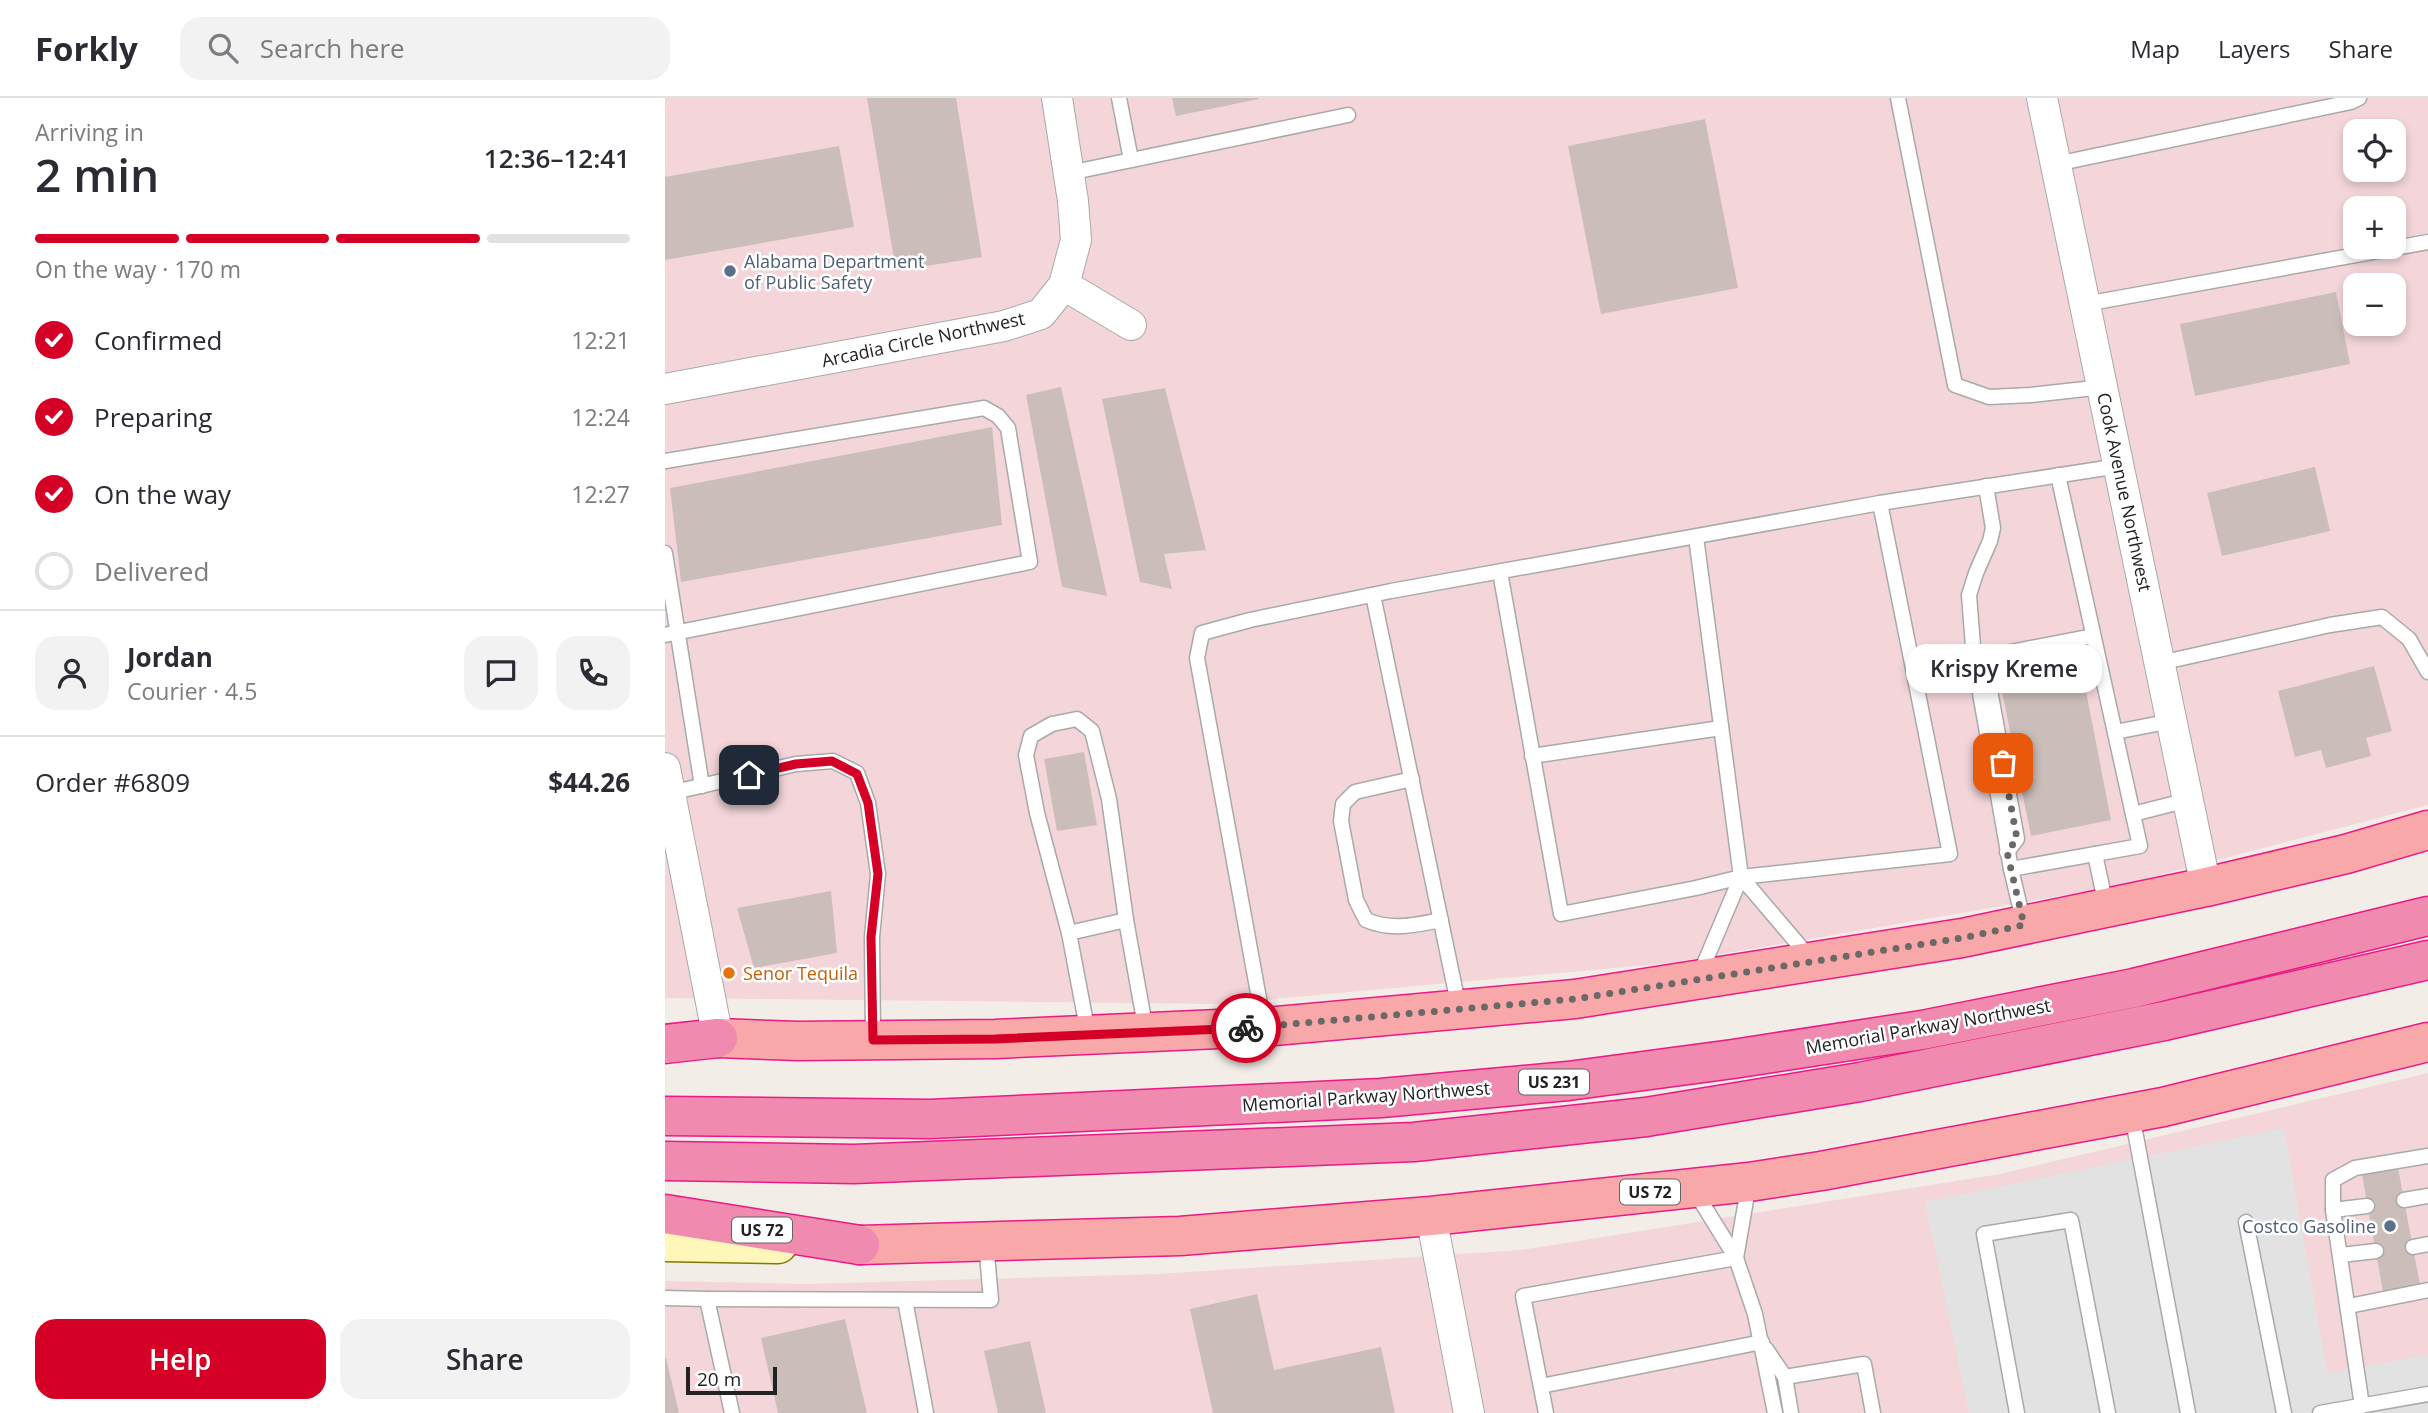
<!DOCTYPE html>
<meta charset="utf-8">
<style>
body{margin:0;font-family:"Open Sans",sans-serif;background:#f2f2f3;color:#2b2b33;height:100vh;display:flex;flex-direction:column;font-size:26px;white-space:nowrap}
*{box-sizing:border-box;margin:0}
p{font-size:23px;color:#7c7c81}
.icon{flex:none;width:38px;height:38px;fill:none;stroke:currentColor;stroke-width:2;stroke-linecap:round;stroke-linejoin:round}
.map{position:relative;flex:1;overflow:hidden}
.drawer{display:flex;flex-direction:column;background:#fff;width:665px}
.drawer>*{flex:none}
.buttons{position:absolute;left:1678px;top:21px;display:grid;gap:14px}
.buttons a{display:grid;place-items:center;width:63px;height:63px;border-radius:14px;background:#fff;box-shadow:0 4px 10px #0003;font-size:35px}
.scale{position:absolute;left:21px;bottom:18px;width:91px;box-sizing:border-box;padding-left:7px;border:4px solid #222;border-top:0;font-size:19px;line-height:24px;white-space:nowrap;color:#222;-webkit-text-stroke:5px #fff;paint-order:stroke}
.pin{position:absolute;display:grid;place-items:center;width:60px;height:60px;color:#fff;margin:-30px;border-radius:14px;box-shadow:0 4px 10px #0006}
.courier{position:absolute;display:grid;place-items:center;width:70px;height:70px;margin:-35px;border:5px solid #d40025;border-radius:50%;background:#fff;color:#222;box-shadow:0 2px 9px #0007}
.bubble{position:absolute;height:49px;border-radius:21px;background:#fff;box-shadow:0 4px 10px #0003;font-size:23px;font-weight:600;line-height:49px;text-align:center}
.overview em{font-style:normal;font-weight:600}
.overview div{display:flex;flex-direction:column-reverse}
.overview{display:flex;align-items:center;justify-content:space-between;height:119px;padding:0 35px}
h1{font-size:46px;font-weight:600;line-height:52px}
.bar{display:grid;grid-template-columns:repeat(4,1fr);gap:10px 7px;align-content:center;height:84px;padding:0 35px}
.bar i{height:9px;border-radius:5px;background:#e1e1e2}
.bar .active{background:#d40025}
.bar p{grid-column:span 4}
.line{display:flex;align-items:center;gap:18px;padding:0 35px;border-top:2px solid #e1e1e2}
.line div{flex:1}
.round{display:grid;place-items:center;flex:none;width:74px;height:74px;border-radius:21px;background:#f2f2f3}
ol{padding:0 35px;list-style:none}
li{display:flex;align-items:center;gap:21px;height:77px}
li p{margin-inline-start:auto}
li .icon{padding:7px;border-radius:50%;background:#d40025;color:#fff;stroke-width:4}
li:last-child{color:#7c7c81}
li i{width:38px;height:38px;border:4px solid #e1e1e2;border-radius:50%}
.action{display:flex;gap:14px;margin-top:auto;padding:14px 35px}
.action a{flex:1;height:80px;border-radius:21px;background:#d40025;color:#fff;font-size:28px;font-weight:600;line-height:80px;text-align:center}
.action a+a{background:#f2f2f3;color:#2b2b33}
header{display:flex;align-items:center;gap:42px;box-sizing:border-box;height:98px;padding:0 35px;background:#fff;border-bottom:2px solid #e1e1e2}
header strong{font-size:33px}
nav{display:flex;gap:38px;margin-inline-start:auto;font-size:24px}
.search{width:490px;height:63px;background:#f2f2f3;display:flex;align-items:center;gap:18px;box-sizing:border-box;padding:0 24px;border-radius:21px;color:#7c7c81;font-size:26px}
main{display:flex;flex:1;min-height:0}
.map>svg:first-child{display:block}
.commercial{fill:#f4d6da;fill-rule:evenodd}
.parking{fill:#e2e2e2}
.building{fill:#cbbeba}
.lines{fill:none;stroke-linecap:round;stroke-linejoin:round}
.service-casing{stroke:#a9a9a9;stroke-width:17}
.minor-casing{stroke:#a9a9a9;stroke-width:32}
.secondary-casing{stroke:#827900;stroke-width:41}
.trunk-casing{stroke:#ed1986;stroke-width:41}
.motorway-casing{stroke:#ed1986;stroke-width:41}
.service{stroke:#fff;stroke-width:14}
.minor{stroke:#fff;stroke-width:30}
.secondary{stroke:#fff6ba;stroke-width:38}
.trunk{stroke:#f8a8a8;stroke-width:38}
.motorway{stroke:#f08aaf;stroke-width:38}
.done{stroke:#6b6967;stroke-width:7;stroke-dasharray:0 12.6}
.route{stroke:#d40025;stroke-width:9}
.service-dot{fill:#5c6f8a;stroke:#fff;stroke-width:2.5}
.food-dot{fill:#e8710a;stroke:#fff;stroke-width:2.5}
.labels{text-anchor:middle;dominant-baseline:central;stroke-width:5;stroke-linejoin:round;paint-order:stroke}
.shield{fill:#fff;stroke:#646464;stroke-width:2}
.shield-label{font-size:16px;font-weight:bold;fill:#222}
.service-label{font-size:18px;fill:#4e5e75;stroke:#fff;text-anchor:start}
.street-label{font-size:18px;fill:#222;stroke:#fff}
.food-label{font-size:18px;fill:#c56008;stroke:#fff;text-anchor:start}
</style>
<header>
<strong>Forkly</strong>
<div class="search"><svg class="icon" aria-label="search" viewBox="0 0 24 24"><circle cx="10" cy="10" r="6"/><path d="M15 15l6 6"/></svg>Search here</div>
<nav><a>Map</a><a>Layers</a><a>Share</a></nav>
</header>
<main>
<section class="drawer">
<div class="overview"><div><h1>2 min</h1><p>Arriving in</p></div><em>12:36–12:41</em></div>
<div class="bar"><i class="active"></i><i class="active"></i><i class="active"></i><i></i><p>On the way · 170 m</p></div>
<ol>
<li><svg class="icon" aria-label="check" viewBox="0 0 24 24"><path d="M5 12l5 5 9-10"/></svg>Confirmed<p>12:21</p></li>
<li><svg class="icon" aria-label="check" viewBox="0 0 24 24"><path d="M5 12l5 5 9-10"/></svg>Preparing<p>12:24</p></li>
<li><svg class="icon" aria-label="check" viewBox="0 0 24 24"><path d="M5 12l5 5 9-10"/></svg>On the way<p>12:27</p></li>
<li><i></i>Delivered</li>
</ol>
<div class="line" style="height:126px"><a class="round"><svg class="icon" aria-label="person" viewBox="0 0 24 24"><circle cx="12" cy="8" r="4"/><path d="M4 21q1-7 8-7t8 7"/></svg></a><div><b>Jordan</b><p>Courier · 4.5</p></div><a class="round"><svg class="icon" aria-label="chat" viewBox="0 0 24 24"><path d="M4 5h16v11H9l-5 4z"/></svg></a><a class="round"><svg class="icon" aria-label="phone" viewBox="0 0 24 24"><path d="M5 4h4l2 5-3 2q2 4 5 5l2-3 5 2v4C11 20 4 13 5 4z"/></svg></a></div>
<div class="line" style="height:91px"><div>Order #6809</div><b>$44.26</b></div>
<div class="action"><a>Help</a><a>Share</a></div>
</section>
<div class="map">
<svg width="1763" height="1315" viewBox="0 0 1763 1315">
<rect width="100%" height="100%" fill="#f3ede8"/>
<!-- commercial -->
<g class="commercial">
<path d="M0 0H1763V707L1453 788 1005 865 554 906 0 900ZM1690 33H1729V72H1690ZM1690 110H1729V149H1690ZM1690 187H1729V226H1690Z"/>
<polygon points="1763,975 1763,1315 0,1315 0,1183 140,1186 494,1176 856,1152 1335,1076"/>
</g>
<!-- parking -->
<polygon class="parking" points="1619,1030 1662,1275 1763,1257 1763,1315 1304,1315 1260,1104"/>
<!-- building -->
<g class="building">
<polygon points="202,0 291,0 317,159 231,173"/>
<polygon points="507,0 594,0 594,1 511,18"/>
<polygon points="1040,21 1073,190 936,216 903,48"/>
<polygon points="174,48 189,129 0,162 0,79"/>
<polygon points="1671,194 1685,266 1530,298 1515,226"/>
<polygon points="396,289 442,498 397,489 361,297"/>
<polygon points="500,290 541,452 499,456 507,491 475,484 437,301"/>
<polygon points="327,329 337,427 16,484 5,390"/>
<polygon points="1650,369 1665,433 1557,458 1542,395"/>
<polygon points="1709,568 1727,633 1701,640 1706,658 1661,670 1656,652 1630,659 1613,593"/>
<polygon points="1418,578 1446,722 1366,738 1337,593"/>
<polygon points="419,654 432,727 392,733 379,661"/>
<polygon points="166,793 172,855 89,870 72,810"/>
<polygon points="1733,1070 1755,1187 1718,1194 1697,1077"/>
<polygon points="592,1196 609,1272 716,1249 730,1315 548,1315 525,1211"/>
<polygon points="180,1221 202,1315 113,1315 96,1240"/>
<polygon points="365,1243 381,1315 333,1315 319,1253"/>
<polygon points="0,1260 1,1260 14,1315 0,1315"/>
</g>
<g class="lines">
<defs>
<g id="service">
<polyline points="454,0 466,62"/>
<polyline points="1233,0 1290,287 1324,299 1366,297 1438,289"/>
<polyline points="1391,66 1686,4 1694,0"/>
<polyline points="404,75 683,17"/>
<polyline points="1420,206 1763,144"/>
<polyline points="0,363 319,310 333,318 343,330 365,464 0,537"/>
<polyline points="1321,388 1328,430 1325,443 1311,475 1304,497 1309,561 1346,771"/>
<polyline points="1031,439 1076,779 1034,878"/>
<polyline points="0,455 37,688"/>
<polyline points="835,474 896,816 1031,790 1076,779 1285,756 1215,405"/>
<polyline points="708,497 794,910"/>
<polyline points="1319,559 1352,741 1342,754"/>
<polyline points="1310,561 1428,538"/>
<polyline points="1495,565 1665,527 1717,519 1744,541 1763,574"/>
<polyline points="1450,634 1507,623"/>
<polyline points="867,658 1056,630"/>
<path d="M747 681 690 694 678 706 676 723 691 802 701 822C727 833 749 827 776 822"/>
<polyline points="5,695 131,666 168,663 192,675 203,705 213,776 207,839 208,941"/>
<polyline points="1468,716 1523,702"/>
<polyline points="1430,756 1441,808"/>
<polyline points="1076,779 1145,860"/>
<polyline points="1359,826 1346,771 1475,748 1393,377"/>
<polyline points="404,835 461,822"/>
<polyline points="599,928 532,560 537,535 585,522 726,493 1215,405 1454,368"/>
<polyline points="423,935 404,835 372,715 361,657 366,638 387,626 412,621 427,633 444,701 461,822 481,933"/>
<polyline points="1467,1017 1523,1315"/>
<polyline points="1029,1092 1071,1160 1090,1216 1110,1315"/>
<polyline points="1739,1102 1763,1098"/>
<polyline points="1668,1112 1702,1108"/>
<polyline points="1581,1124 1619,1315"/>
<polyline points="1748,1149 1763,1146"/>
<polyline points="1676,1157 1711,1153"/>
<polyline points="1071,1160 1084,1085"/>
<polyline points="0,1200 42,1201 67,1315"/>
<polyline points="42,1201 326,1202 321,1145"/>
<polyline points="240,1202 261,1315"/>
<polyline points="1684,1208 1763,1192"/>
<polyline points="1101,1251 1120,1279 1126,1315"/>
<polyline points="1120,1279 1199,1266 1208,1315"/>
<polyline points="876,1288 1097,1244"/>
<polyline points="1697,1308 1668,1112 1668,1082 1690,1070 1763,1058"/>
<polyline points="881,1315 858,1198 1071,1160"/>
<polyline points="1352,1315 1319,1136 1406,1122 1443,1315"/>
<polyline points="1655,1315 1763,1296"/>
</g>
<g id="minor">
<polyline points="1377,0 1541,789"/>
<polyline points="399,187 466,227"/>
<polyline points="0,291 339,228 376,216 399,187 411,142 408,103 392,0"/>
<polyline points="0,670 53,940"/>
<polyline points="766,1118 804,1315"/>
</g>
<polyline id="secondary" points="0,1144 113,1146"/>
<g id="trunk">
<polyline points="53,940 133,943 330,941 599,929 910,901 1297,840 1541,789 1681,756 1763,732"/>
<polyline points="195,1147 515,1138 766,1118 1084,1084 1156,1073 1498,1009 1763,944"/>
</g>
<g id="motorway">
<polyline points="0,946 53,940"/>
<polyline points="0,1018 265,1021 716,1000 903,983 1068,961 1257,932 1469,890 1763,818"/>
<polyline points="0,1063 189,1066 749,1044 981,1019 1195,984 1499,923 1763,862"/>
<polyline points="0,1116 195,1147"/>
</g>
</defs>
<!-- service casing -->
<use href="#service" class="service-casing"/>
<!-- minor casing -->
<use href="#minor" class="minor-casing"/>
<!-- secondary casing -->
<use href="#secondary" class="secondary-casing"/>
<!-- trunk casing -->
<use href="#trunk" class="trunk-casing"/>
<!-- motorway casing -->
<use href="#motorway" class="motorway-casing"/>
<!-- service -->
<use href="#service" class="service"/>
<!-- minor -->
<use href="#minor" class="minor"/>
<!-- secondary -->
<use href="#secondary" class="secondary"/>
<!-- trunk -->
<use href="#trunk" class="trunk"/>
<!-- motorway -->
<use href="#motorway" class="motorway"/>
</g>
<g class="lines">
<!-- done -->
<polyline class="done" points="581,930 910,901 1297,840 1359,827 1342,754 1352,741 1338,665"/>
<!-- route -->
<polyline class="route" points="84,677 131,666 167,663 192,676 203,705 213,776 206,839 208,942 330,941 581,930"/>
</g>
<!-- markers -->
<g class="service-dot">
<circle cx="65" cy="173" r="7"/>
<circle cx="1725" cy="1128" r="7"/>
</g>
<circle class="food-dot" cx="64" cy="875" r="7"/>
<g class="labels">
<!-- shield labels -->
<g class="shield">
<rect x="854" y="971.5" width="70" height="25" rx="5"/>
<rect x="955" y="1081.5" width="60" height="25" rx="5"/>
<rect x="67" y="1119.5" width="60" height="25" rx="5"/>
</g>
<g class="shield-label">
<text x="889" y="984">US 231</text>
<text x="985" y="1094">US 72</text>
<text x="97" y="1132">US 72</text>
</g>
<!-- service labels -->
<g class="service-label">
<text x="79" y="163">Alabama Department<tspan x="79" dy="21">of Public Safety</tspan></text>
<text x="1711" y="1128" text-anchor="end">Costco Gasoline</text>
</g>
<!-- street labels -->
<g class="street-label">
<text transform="translate(258 241) rotate(-12)">Arcadia Circle Northwest</text>
<text transform="translate(1460 394) rotate(78)">Cook Avenue Northwest</text>
<text transform="translate(1263 928) rotate(-10)">Memorial Parkway Northwest</text>
<text transform="translate(701 998) rotate(-4)">Memorial Parkway Northwest</text>
</g>
<!-- food labels -->
<g class="food-label">
<text x="78" y="875">Senor Tequila</text>
</g>
</g>
</svg>
<div class="buttons">
<a><svg class="icon" aria-label="locate" viewBox="0 0 24 24"><circle cx="12" cy="12" r="6"/><path d="M12 2v4M12 18v4M2 12h4M18 12h4"/></svg></a>
<a>+</a>
<a>−</a>
</div>
<div class="scale">20 m</div>
<div class="pin" style="left:1338px;top:665px;background:#ea580c"><svg class="icon" aria-label="bag" viewBox="0 0 24 24"><path d="M5 8h14l-1 12H6zM9 8a3 3 0 0 1 6 0"/></svg></div>
<div class="pin" style="left:84px;top:677px;background:#1f2937"><svg class="icon" aria-label="home" viewBox="0 0 24 24"><path d="M3 11l9-7 9 7M6 9v11h12V9"/></svg></div>
<div class="courier" style="left:581px;top:930px"><svg class="icon" aria-label="bike" viewBox="0 0 24 24"><circle cx="6" cy="16" r="4"/><circle cx="18" cy="16" r="4"/><path d="M6 16l4-8h5l3 8M10 8l3 8H6M13 5h3"/></svg></div>
<div class="bubble" style="left:1241px;top:546px;width:196px">Krispy Kreme</div>
</div>
</main>
